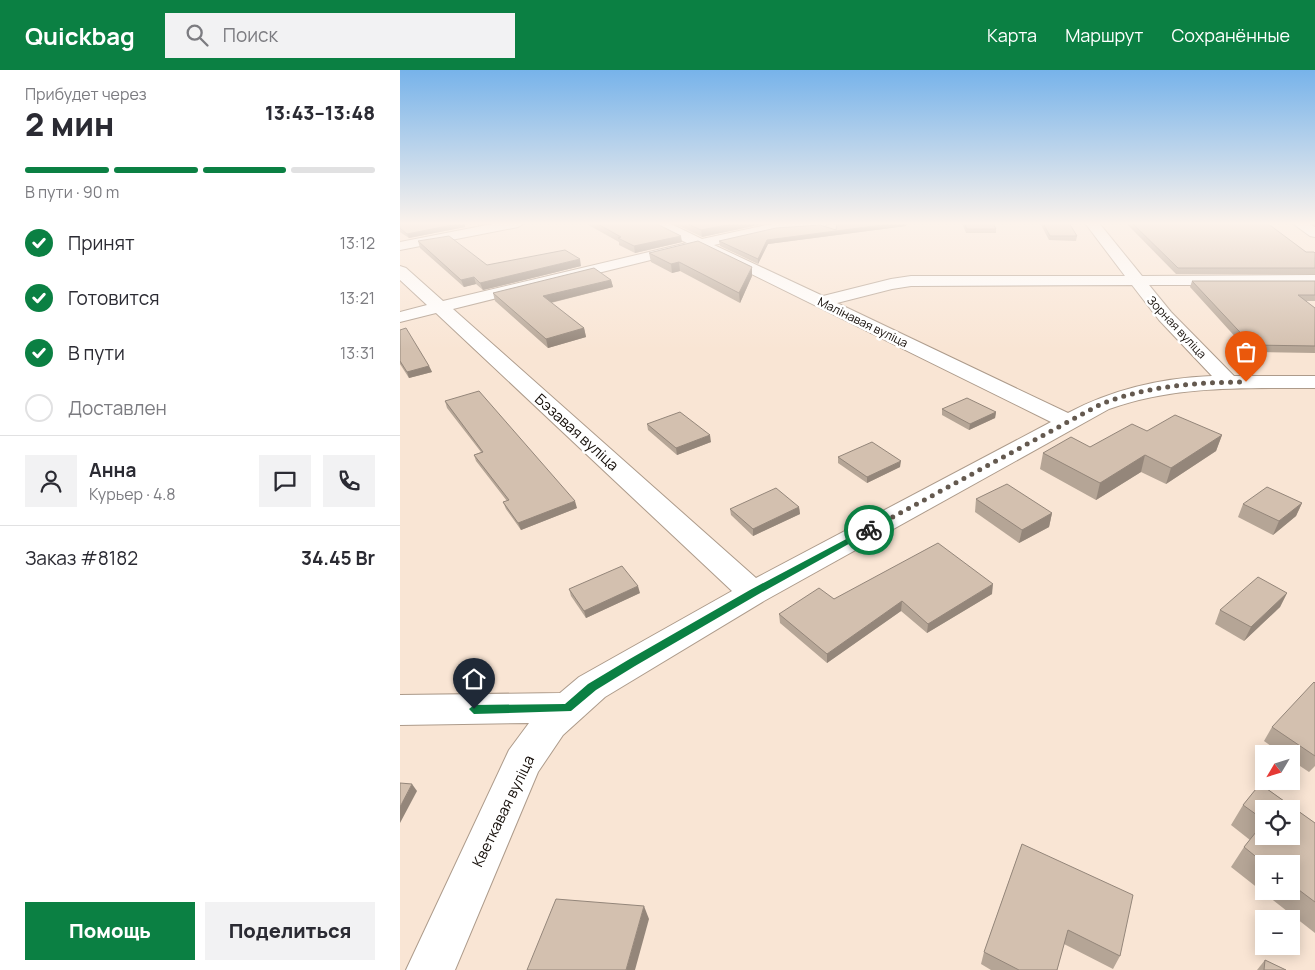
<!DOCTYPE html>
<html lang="ru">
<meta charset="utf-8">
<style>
body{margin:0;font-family:Manrope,sans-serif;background:#f2f2f3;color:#2b2b33;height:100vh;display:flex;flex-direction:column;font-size:19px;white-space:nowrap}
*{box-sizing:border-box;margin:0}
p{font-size:16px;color:#7c7c81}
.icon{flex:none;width:28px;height:28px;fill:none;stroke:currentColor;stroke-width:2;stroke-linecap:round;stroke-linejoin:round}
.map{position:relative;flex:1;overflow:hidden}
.side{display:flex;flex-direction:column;background:#fff;width:400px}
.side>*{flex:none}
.needle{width:32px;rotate:232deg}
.tools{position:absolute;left:855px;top:675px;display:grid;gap:10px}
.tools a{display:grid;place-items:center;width:45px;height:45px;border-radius:0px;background:#fff;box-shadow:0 2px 12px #0003;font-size:25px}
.pin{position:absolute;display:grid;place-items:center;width:42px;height:42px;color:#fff;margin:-51px -21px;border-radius:50% 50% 50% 0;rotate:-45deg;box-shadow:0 0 5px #0007}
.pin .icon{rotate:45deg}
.courier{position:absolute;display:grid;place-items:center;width:50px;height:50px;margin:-25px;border:4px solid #0b8043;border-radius:50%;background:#fff;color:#222;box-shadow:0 1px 6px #0007}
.summary em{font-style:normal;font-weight:800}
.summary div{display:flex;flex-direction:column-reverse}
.summary{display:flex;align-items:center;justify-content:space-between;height:85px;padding:0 25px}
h1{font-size:32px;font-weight:800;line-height:38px}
.bar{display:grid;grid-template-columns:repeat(4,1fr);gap:8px 5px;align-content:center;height:60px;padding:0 25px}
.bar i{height:6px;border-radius:4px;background:#e1e1e2}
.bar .current{background:#0b8043}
.bar p{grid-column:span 4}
.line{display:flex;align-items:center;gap:12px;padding:0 25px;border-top:1px solid #e1e1e2}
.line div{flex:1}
.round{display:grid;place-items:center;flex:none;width:52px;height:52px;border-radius:0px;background:#f2f2f3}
ol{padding:0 25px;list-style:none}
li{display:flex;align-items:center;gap:15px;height:55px}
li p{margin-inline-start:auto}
li .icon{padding:5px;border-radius:50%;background:#0b8043;color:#fff;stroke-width:4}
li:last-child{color:#7c7c81}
li i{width:28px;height:28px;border:2px solid #e1e1e2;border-radius:50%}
.cta{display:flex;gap:10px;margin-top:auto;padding:10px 25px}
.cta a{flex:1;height:58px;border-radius:0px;background:#0b8043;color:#fff;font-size:20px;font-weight:800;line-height:58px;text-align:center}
.cta a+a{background:#f2f2f3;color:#2b2b33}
header{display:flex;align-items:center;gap:30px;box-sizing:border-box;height:70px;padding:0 25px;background:#0b8043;color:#fff}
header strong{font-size:24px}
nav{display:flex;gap:28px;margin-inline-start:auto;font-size:18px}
.search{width:350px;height:45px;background:#f2f2f3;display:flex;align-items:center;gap:12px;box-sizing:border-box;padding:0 18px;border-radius:0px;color:#7c7c81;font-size:19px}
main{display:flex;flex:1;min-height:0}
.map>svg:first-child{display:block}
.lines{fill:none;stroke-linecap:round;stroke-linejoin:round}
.minor-casing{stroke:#ad9b8b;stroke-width:2}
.minor{fill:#fff;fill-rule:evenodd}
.wall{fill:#b5a596;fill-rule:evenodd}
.shaded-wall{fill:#94867a}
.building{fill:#d3c0af;stroke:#94867a}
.route{fill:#0b8043}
.done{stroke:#64594f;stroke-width:5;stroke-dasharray:0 9}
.labels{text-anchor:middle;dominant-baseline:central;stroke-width:5;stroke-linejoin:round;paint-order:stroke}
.far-street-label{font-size:12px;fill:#140d08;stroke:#fff}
.street-label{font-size:15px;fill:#140d08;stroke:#fff}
</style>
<header>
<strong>Quickbag</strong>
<div class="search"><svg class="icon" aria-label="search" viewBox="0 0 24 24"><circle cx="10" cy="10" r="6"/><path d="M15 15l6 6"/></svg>Поиск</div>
<nav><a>Карта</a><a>Маршрут</a><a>Сохранённые</a></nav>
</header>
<main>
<section class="side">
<div class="summary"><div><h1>2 мин</h1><p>Прибудет через</p></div><em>13:43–13:48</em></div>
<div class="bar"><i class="current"></i><i class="current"></i><i class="current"></i><i></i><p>В пути · 90 m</p></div>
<ol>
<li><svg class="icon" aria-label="check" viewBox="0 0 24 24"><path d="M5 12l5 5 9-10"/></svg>Принят<p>13:12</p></li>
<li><svg class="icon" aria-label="check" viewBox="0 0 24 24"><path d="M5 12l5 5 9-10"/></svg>Готовится<p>13:21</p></li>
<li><svg class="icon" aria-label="check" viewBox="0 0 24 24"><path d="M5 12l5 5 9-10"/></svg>В пути<p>13:31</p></li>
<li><i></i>Доставлен</li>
</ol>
<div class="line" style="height:90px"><a class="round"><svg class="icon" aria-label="person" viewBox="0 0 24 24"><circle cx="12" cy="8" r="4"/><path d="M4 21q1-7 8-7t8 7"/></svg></a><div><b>Анна</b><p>Курьер · 4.8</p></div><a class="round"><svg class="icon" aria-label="chat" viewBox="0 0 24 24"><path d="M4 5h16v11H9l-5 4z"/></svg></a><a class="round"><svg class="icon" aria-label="phone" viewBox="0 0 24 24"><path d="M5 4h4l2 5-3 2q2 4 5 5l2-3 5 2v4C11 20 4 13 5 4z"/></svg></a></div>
<div class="line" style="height:65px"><div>Заказ #8182</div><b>34.45 Br</b></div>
<div class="cta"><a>Помощь</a><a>Поделиться</a></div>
</section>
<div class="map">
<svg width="915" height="900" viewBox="0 0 915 900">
<rect width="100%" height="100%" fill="#f9e5d4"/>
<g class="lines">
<defs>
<g id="minor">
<polygon points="97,153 125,153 118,157 0,180 0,172"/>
<path d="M251 153H269L302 169 376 153H429L422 157 376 161 314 175 423 226 491 209 511 206H725L685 153H699L742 206 915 205V215H749L771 242 834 306H915V318C845 318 776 315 709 339L364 531 205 627 163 665 138 702 55 900H6L109 680 129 653 0 655V625L160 623 179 607 332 521 36 243 0 252V242L27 235 0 210V196L6 198 43 231 287 173 253 156ZM299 178 651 352 356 508 53 239ZM732 215 759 250 812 306C762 308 713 319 668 343L437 233 492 219 511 216Z"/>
<polygon points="892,153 908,153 915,157 915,167 910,166"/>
</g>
</defs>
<!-- minor casing -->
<use href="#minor" class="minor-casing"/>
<!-- minor -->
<use href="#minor" class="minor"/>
</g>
<!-- wall -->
<g class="wall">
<polygon points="0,153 65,153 65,157 9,168 0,162"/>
<polygon points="185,153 255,153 282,172 235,183 219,175 219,172"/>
<polygon points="273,153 367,153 302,167"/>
<polygon points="437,153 506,153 506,156 368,174 358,194 320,176 319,171 436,160"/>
<polygon points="562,153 593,153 596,159 596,163 566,163"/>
<polygon points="640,153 669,153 677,166 676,171 649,170"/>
<polygon points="726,153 867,153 906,182 915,183 915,204 776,204"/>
<polygon points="18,171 87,195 181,196 83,220 76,214 64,217 20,178"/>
<polygon points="249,183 352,206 340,233 280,201 272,203 251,192"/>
<polygon points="211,210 213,217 151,233 184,258 186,267 148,278 95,231 93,223"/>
<polygon points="792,211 915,211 915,231 905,231 915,238 915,283 849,282 790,217"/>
<polygon points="0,260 29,296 32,302 9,308 0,294"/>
<polygon points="45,331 177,438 121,460 106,439 103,432 107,431 76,391 74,385 81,382 47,338"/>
<polygon points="542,339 596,342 595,348 569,360 542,345"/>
<polygon points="247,354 311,372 277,385 248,360"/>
<polygon points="747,361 822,365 816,381 766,414 741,402 696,430 640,399 643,383 690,377"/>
<polygon points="438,387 500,397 467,413 438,393"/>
<polygon points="576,429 652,443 649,457 619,473 575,442"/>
<polygon points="902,433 896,446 873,465 838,447 843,434"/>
<polygon points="399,437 400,444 353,466 331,445 330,439"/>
<polygon points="169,519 240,523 186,548 171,526"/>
<polygon points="887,523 880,537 844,571 815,554 820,540"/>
<polygon points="592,524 527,563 501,541 427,593 380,553 379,544 434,529"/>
<polygon points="915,613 915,696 909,702 891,690 891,684 882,684 864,671 872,657"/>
<path d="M860 714 915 753V863L831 797 844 777 850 770 831 755 843 735ZM864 739H891V766H864ZM864 794H891V821H864Z"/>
<polygon points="622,774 720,886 713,899 664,874 657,900 591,900 581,894 584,882"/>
<polygon points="865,890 886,900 857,900"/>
</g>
<!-- shaded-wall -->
<g class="shaded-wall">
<polygon points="62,153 65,153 65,157 9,168 7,164"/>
<polygon points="336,153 367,153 302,167 301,160"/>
<polygon points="497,153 506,153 506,156 368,174 358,194 358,189 367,170"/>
<polygon points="281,166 282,172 235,183 234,176"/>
<polygon points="180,189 181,196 83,220 80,213"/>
<polygon points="279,192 280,201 272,203 271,194"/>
<polygon points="352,197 352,206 340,233 339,223"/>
<polygon points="74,207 76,214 64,217 61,210"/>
<polygon points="211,210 213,217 145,234 143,226"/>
<polygon points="184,258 186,267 148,278 146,269"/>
<polygon points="29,296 32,302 9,308 7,302"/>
<polygon points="596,342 595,348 569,360 570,354"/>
<polygon points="310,365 311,372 277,385 276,378"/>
<polygon points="822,365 816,381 766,414 771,398"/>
<polygon points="745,385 741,402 696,430 700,413"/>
<polygon points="501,391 500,397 467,413 467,407"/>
<polygon points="175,431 177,438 121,460 118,453"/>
<polygon points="902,433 896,446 873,465 879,451"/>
<polygon points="399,437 400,444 353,466 353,459"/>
<polygon points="652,443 649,457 619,473 622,460"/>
<polygon points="593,514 592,524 527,563 528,554"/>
<polygon points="238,516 240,523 186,548 184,541"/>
<polygon points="887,523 880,537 844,571 851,557"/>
<polygon points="502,531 501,541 427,593 427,584"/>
<polygon points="12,714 17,721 0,753 0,737"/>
<polygon points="244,836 249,849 235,900 226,900"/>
</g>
<!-- building -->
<g class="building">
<polygon points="0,153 62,153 7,164 0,158"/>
<polygon points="196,153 255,153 281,166 234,176 218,168 221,167"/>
<polygon points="286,153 336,153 301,160"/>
<polygon points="437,153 497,153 367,170 358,189 319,171 376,158 420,155 436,160"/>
<polygon points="564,153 593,153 596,159 567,159"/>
<polygon points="643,153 669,153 677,166 650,166"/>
<polygon points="732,153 867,153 906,182 914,182 915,183 915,198 778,198"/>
<polygon points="49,166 87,195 165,180 180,189 80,213 74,207 61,210 18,171"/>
<polygon points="298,171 352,197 339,223 279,192 271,194 249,183"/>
<polygon points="194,198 211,210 143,226 184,258 146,269 93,223"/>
<polygon points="792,211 915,211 915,225 898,225 915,238 915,276 852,275"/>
<polygon points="6,258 29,296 7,302 0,291 0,260"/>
<polygon points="79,321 175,431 118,453 103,432 109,430 74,385 83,382 45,331"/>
<polygon points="567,328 596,342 570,354 542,339"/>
<polygon points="280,342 310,365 276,378 247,354"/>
<polygon points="775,345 822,365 771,398 745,385 700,413 643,383 671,367 690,377 732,354 747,361"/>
<polygon points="472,372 501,391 467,407 438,387"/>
<polygon points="607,414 652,443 622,460 576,429"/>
<polygon points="867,417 902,433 879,451 843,434"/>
<polygon points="376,418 399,437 353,459 330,439"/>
<polygon points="538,473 593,514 528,554 502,531 427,584 379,544 419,518 434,529"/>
<polygon points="222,496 238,516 184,541 169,519"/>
<polygon points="858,507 887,523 851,557 820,540"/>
<polygon points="914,612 915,613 915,686 872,657"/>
<polygon points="0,713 12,714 0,737"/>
<polygon points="860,714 915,753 915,832 891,814 891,794 865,794 844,777 864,752 864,766 891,766 891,739 864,739 864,750 843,735"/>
<polygon points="622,774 733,825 720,886 668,860 657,900 619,900 584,882"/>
<polygon points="156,829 244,836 226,900 127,900"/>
<polygon points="865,890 886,900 864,900"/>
</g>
<!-- sky -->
<linearGradient id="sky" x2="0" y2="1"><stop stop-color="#77b3ea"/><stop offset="0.55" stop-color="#fcf3ec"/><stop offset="1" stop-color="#fcf3ec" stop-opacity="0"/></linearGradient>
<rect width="915" height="279" fill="url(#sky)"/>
<!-- route -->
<polygon class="route" points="469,457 473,460 472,461 357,525 235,596 196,620 171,641 74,644 69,639 74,635 165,634 188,614 228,590 350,520"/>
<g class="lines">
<!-- done -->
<path class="done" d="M469 460 701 334C747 316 797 312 846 312"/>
</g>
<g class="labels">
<!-- far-street labels -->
<g class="far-street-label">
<text transform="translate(463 252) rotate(26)">Малінавая вуліца</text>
<text transform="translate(777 257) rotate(47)">Зорная вуліца</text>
</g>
<!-- street labels -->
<g class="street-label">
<text transform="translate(177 362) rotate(42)">Бэзавая вуліца</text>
<text transform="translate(103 741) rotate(-64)">Кветкавая вуліца</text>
</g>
</g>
</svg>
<div class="tools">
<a><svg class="needle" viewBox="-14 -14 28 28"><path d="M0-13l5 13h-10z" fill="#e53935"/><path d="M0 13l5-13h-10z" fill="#7c7c81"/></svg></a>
<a><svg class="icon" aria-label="locate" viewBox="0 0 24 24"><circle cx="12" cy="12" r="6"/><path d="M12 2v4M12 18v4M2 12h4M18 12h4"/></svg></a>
<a>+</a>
<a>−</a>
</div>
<div class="pin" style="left:846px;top:312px;background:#ea580c"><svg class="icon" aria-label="bag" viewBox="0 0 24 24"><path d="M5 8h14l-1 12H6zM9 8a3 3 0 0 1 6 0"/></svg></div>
<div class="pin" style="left:74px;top:639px;background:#1f2937"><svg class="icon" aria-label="home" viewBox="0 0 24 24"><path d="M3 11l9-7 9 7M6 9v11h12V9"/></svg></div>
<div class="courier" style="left:469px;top:460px"><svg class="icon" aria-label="bike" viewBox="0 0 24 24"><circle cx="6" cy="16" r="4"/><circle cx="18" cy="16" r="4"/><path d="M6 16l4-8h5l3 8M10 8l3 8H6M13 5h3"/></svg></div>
</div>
</main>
